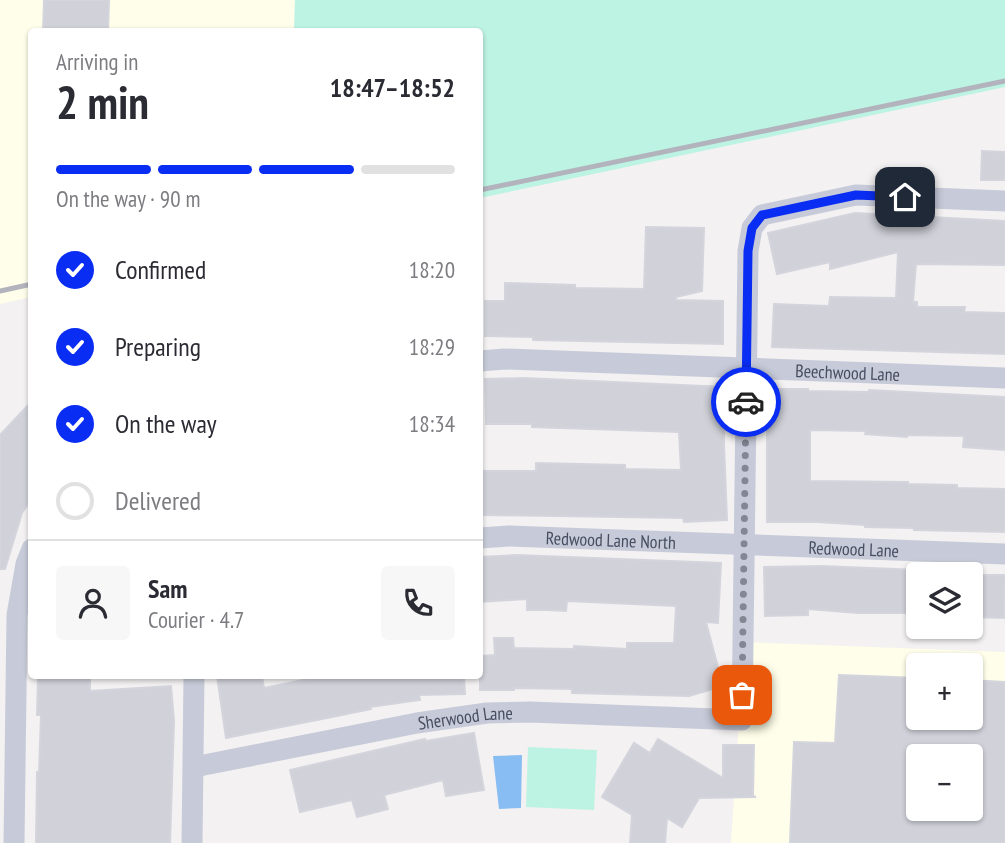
<!DOCTYPE html>
<meta charset="utf-8">
<style>
body{margin:0;font-family:"PT Sans Narrow",sans-serif;background:#f7f7f7;color:#2b2b33;height:100vh;display:flex;flex-direction:column;font-size:26px;white-space:nowrap}
*{box-sizing:border-box;margin:0}
p{font-size:23px;color:#7c7c81}
.icon{flex:none;width:38px;height:38px;fill:none;stroke:currentColor;stroke-width:2;stroke-linecap:round;stroke-linejoin:round}
.map{position:relative;flex:1;overflow:hidden}
.details{position:absolute;left:28px;top:28px;width:455px;height:651px;display:flex;flex-direction:column;background:#fff;border-radius:7px;box-shadow:0 2px 5px #0004}
.details>*{flex:none}
.controls{position:absolute;left:906px;top:562px;display:grid;gap:14px}
.controls a{display:grid;place-items:center;width:77px;height:77px;border-radius:7px;background:#fff;box-shadow:0 2px 5px #0004;font-size:35px}
.pin{position:absolute;display:grid;place-items:center;width:60px;height:60px;color:#fff;margin:-30px;border-radius:14px;box-shadow:0 4px 10px #0006}
.courier{position:absolute;display:grid;place-items:center;width:70px;height:70px;margin:-35px;border:5px solid #0a2df4;border-radius:50%;background:#fff;color:#222;box-shadow:0 2px 9px #0007}
.summary em{font-style:normal;font-weight:800}
.summary div{display:flex;flex-direction:column-reverse}
.summary{display:flex;align-items:center;justify-content:space-between;height:119px;padding:0 28px}
h1{font-size:46px;font-weight:800;line-height:52px}
.bar{display:grid;grid-template-columns:repeat(4,1fr);gap:10px 7px;align-content:center;height:84px;padding:0 28px}
.bar i{height:9px;border-radius:5px;background:#e1e1e2}
.bar .selected{background:#0a2df4}
.bar p{grid-column:span 4}
.line{display:flex;align-items:center;gap:18px;padding:0 28px;border-top:2px solid #e1e1e2}
.line div{flex:1}
.round{display:grid;place-items:center;flex:none;width:74px;height:74px;border-radius:7px;background:#f7f7f7}
ol{padding:0 28px;list-style:none}
li{display:flex;align-items:center;gap:21px;height:77px}
li p{margin-inline-start:auto}
li .icon{padding:7px;border-radius:50%;background:#0a2df4;color:#fff;stroke-width:4}
li:last-child{color:#7c7c81}
li i{width:38px;height:38px;border:4px solid #e1e1e2;border-radius:50%}
.map>svg:first-child{display:block}
.commercial{fill:#fefeea;fill-rule:evenodd}
.green{fill:#bdf3e2}
.water{fill:#87bdf3}
.building{fill:#d0d1d9;stroke:#d4d4dd;stroke-width:2;fill-rule:evenodd}
.lines{fill:none;stroke-linecap:round;stroke-linejoin:round}
.street{stroke:#c7cbd9;stroke-width:21}
.rail{stroke:#b2b3bc;stroke-width:5}
.done{stroke:#838693;stroke-width:7;stroke-dasharray:0 12.6}
.route{stroke:#0a2df4;stroke-width:9}
.labels{text-anchor:middle;dominant-baseline:central;stroke-width:7;stroke-linejoin:round;paint-order:stroke}
.street-label{font-size:18px;fill:#474d60;stroke:#fff}
</style>
<div class="map">
<svg width="1005" height="843" viewBox="0 0 1005 843">
<rect width="100%" height="100%" fill="#f3f1f1"/>
<!-- commercial -->
<g class="commercial">
<polygon points="0,0 295,0 294,31 32,32 31,297 0,304"/>
<path d="M744 642 1005 652V843H731ZM919 665H971V718H919ZM919 756H971V808H919Z"/>
</g>
<!-- green -->
<g class="green">
<polygon points="295,0 1005,0 1005,87 480,198 480,32 294,31"/>
<polygon points="528,747 597,750 594,810 526,807"/>
</g>
<!-- water -->
<polygon class="water" points="522,755 521,808 499,809 493,756"/>
<!-- building -->
<g class="building">
<polygon points="44,0 109,0 108,32 43,32"/>
<polygon points="982,151 1005,152 1005,180 981,180"/>
<polygon points="855,213 1005,221 1005,265 916,264 913,302 917,302 917,307 965,307 964,312 1005,313 1005,354 772,347 774,304 829,306 830,297 896,298 898,252 830,269 830,262 777,274 768,233"/>
<polygon points="646,227 704,228 702,291 676,297 676,300 723,301 723,344 533,340 533,337 485,336 485,301 505,301 505,283 575,285 575,288 644,289"/>
<polygon points="524,378 725,387 724,445 727,520 684,522 683,518 484,515 484,471 536,471 536,463 625,465 625,469 681,470 679,432 532,427 532,424 486,424 485,379"/>
<polygon points="767,389 808,389 808,391 869,392 869,390 1005,397 1005,450 963,447 964,436 907,435 907,437 865,434 866,431 810,430 810,481 908,482 908,484 957,485 957,488 1005,489 1005,532 914,530 914,528 865,527 865,525 817,522 767,522"/>
<polygon points="32,401 32,498 22,513 5,569 0,569 0,435"/>
<polygon points="517,555 721,563 718,623 706,622 723,686 689,696 572,693 572,689 514,688 514,690 480,690 480,656 495,655 494,638 513,638 514,648 574,649 574,646 627,649 627,643 674,643 676,606 567,601 566,611 547,610 527,610 527,599 480,602 480,557"/>
<polygon points="821,566 919,570 919,613 858,613 808,609 808,615 765,616 764,567"/>
<polygon points="971,575 1005,575 1004,618 971,617"/>
<path d="M839 675 919 678V718H971V680L1005 682V843H790L794 742 835 743ZM919 756H971V808H919Z"/>
<polygon points="38,676 90,676 90,691 171,686 174,721 170,843 36,843 37,772 39,772 41,715 37,715"/>
<polygon points="217,676 262,676 264,688 322,676 464,676 465,694 419,695 420,700 370,707 371,709 337,716 226,738"/>
<polygon points="474,733 484,790 446,796 443,780 384,795 388,809 357,817 352,800 300,812 290,770 425,739 426,741"/>
<polygon points="658,739 723,778 723,745 754,745 753,796 756,797 699,798 682,827 667,818 665,843 630,843 632,815 602,797 634,743 650,753"/>
</g>
<g class="lines">
<!-- street -->
<g class="street">
<path id="s1" d="M480 361 505 359 1005 378"/>
<path id="s2" d="M480 538 509 536 1005 554"/>
<path id="s3" d="M194 767 417 723 487 713 530 712 742 720 748 251 752 228 762 215 856 195 1005 201"/>
<polyline points="14,843 17,615 26,564 32,549"/>
<polyline points="192,843 194,676"/>
</g>
<!-- rail -->
<g class="rail">
<polyline points="480,190 1005,81"/>
<polyline points="0,291 32,284"/>
</g>
</g>
<g class="lines">
<!-- done -->
<polyline class="done" points="742,695 746,402"/>
<!-- route -->
<polyline class="route" points="746,402 748,251 752,228 762,215 856,195 905,197"/>
</g>
<g class="labels">
<!-- street labels -->
<g class="street-label">
<text stroke="none"><textPath href="#s1" startOffset="368">Beechwood Lane</textPath></text>
<text stroke="none"><textPath href="#s2" startOffset="131">Redwood Lane North</textPath></text>
<text stroke="none"><textPath href="#s2" startOffset="374">Redwood Lane</textPath></text>
<text stroke="none"><textPath href="#s3" startOffset="276">Sherwood Lane</textPath></text>
</g>
</g>
</svg>
<div class="controls">
<a><svg class="icon" aria-label="layers" viewBox="0 0 24 24"><path d="M12 4l9 5-9 5-9-5zM3 14l9 5 9-5"/></svg></a>
<a>+</a>
<a>−</a>
</div>
<div class="pin" style="left:742px;top:695px;background:#ea580c"><svg class="icon" aria-label="bag" viewBox="0 0 24 24"><path d="M5 8h14l-1 12H6zM9 8a3 3 0 0 1 6 0"/></svg></div>
<div class="pin" style="left:905px;top:197px;background:#1f2937"><svg class="icon" aria-label="home" viewBox="0 0 24 24"><path d="M3 11l9-7 9 7M6 9v11h12V9"/></svg></div>
<div class="courier" style="left:746px;top:402px"><svg class="icon" aria-label="car" viewBox="0 0 24 24"><path d="M5 17H2v-5l4-1 3-4h7l3 4 3 1v5h-3M9 17h6M6 11h13"/><circle cx="7" cy="17" r="2"/><circle cx="17" cy="17" r="2"/></svg></div>
<section class="details">
<div class="summary"><div><h1>2 min</h1><p>Arriving in</p></div><em>18:47–18:52</em></div>
<div class="bar"><i class="selected"></i><i class="selected"></i><i class="selected"></i><i></i><p>On the way · 90 m</p></div>
<ol>
<li><svg class="icon" aria-label="check" viewBox="0 0 24 24"><path d="M5 12l5 5 9-10"/></svg>Confirmed<p>18:20</p></li>
<li><svg class="icon" aria-label="check" viewBox="0 0 24 24"><path d="M5 12l5 5 9-10"/></svg>Preparing<p>18:29</p></li>
<li><svg class="icon" aria-label="check" viewBox="0 0 24 24"><path d="M5 12l5 5 9-10"/></svg>On the way<p>18:34</p></li>
<li><i></i>Delivered</li>
</ol>
<div class="line" style="height:126px"><a class="round"><svg class="icon" aria-label="person" viewBox="0 0 24 24"><circle cx="12" cy="8" r="4"/><path d="M4 21q1-7 8-7t8 7"/></svg></a><div><b>Sam</b><p>Courier · 4.7</p></div><a class="round"><svg class="icon" aria-label="phone" viewBox="0 0 24 24"><path d="M5 4h4l2 5-3 2q2 4 5 5l2-3 5 2v4C11 20 4 13 5 4z"/></svg></a></div>
</section>
</div>
